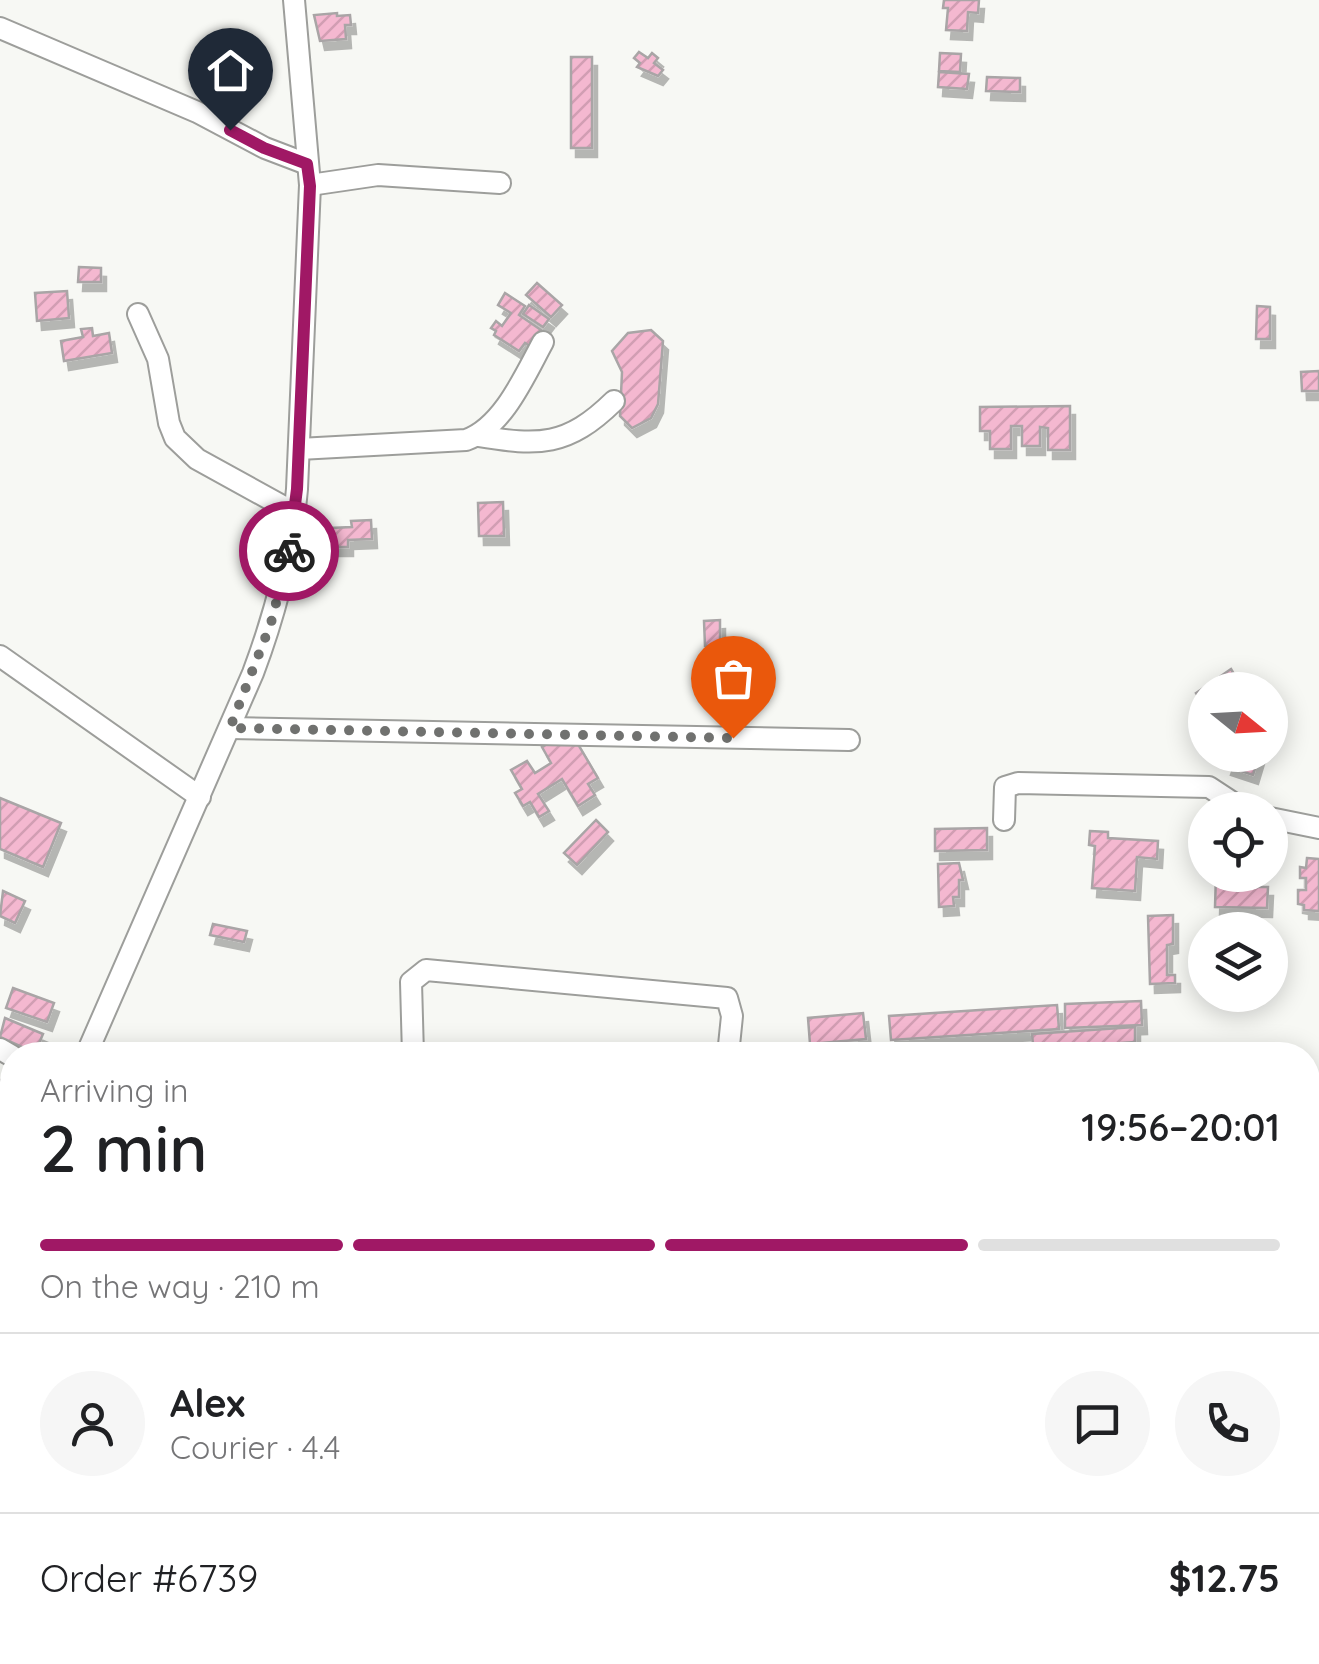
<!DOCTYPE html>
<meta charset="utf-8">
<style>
body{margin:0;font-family:Quicksand,sans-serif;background:#f6f6f6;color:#202124;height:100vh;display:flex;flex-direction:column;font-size:38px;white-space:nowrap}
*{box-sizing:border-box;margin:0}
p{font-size:32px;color:#757577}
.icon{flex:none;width:55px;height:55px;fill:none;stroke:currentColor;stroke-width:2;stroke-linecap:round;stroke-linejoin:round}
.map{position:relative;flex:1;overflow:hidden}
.details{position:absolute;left:0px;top:1042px;width:1320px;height:622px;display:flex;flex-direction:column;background:#fff;border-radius:40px 40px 0 0;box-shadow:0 5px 25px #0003}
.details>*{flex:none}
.needle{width:65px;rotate:108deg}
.buttons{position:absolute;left:1188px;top:672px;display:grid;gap:20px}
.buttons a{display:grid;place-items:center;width:100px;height:100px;border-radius:50%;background:#fff;box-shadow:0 5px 25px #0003;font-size:50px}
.pin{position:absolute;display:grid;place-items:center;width:85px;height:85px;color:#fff;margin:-102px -42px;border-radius:50% 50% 50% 0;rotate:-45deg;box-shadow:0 0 10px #0007}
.pin .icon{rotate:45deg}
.courier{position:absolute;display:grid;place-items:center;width:100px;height:100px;margin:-50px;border:8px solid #a01865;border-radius:50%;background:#fff;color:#222;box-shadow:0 2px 12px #0007}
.summary em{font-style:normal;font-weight:600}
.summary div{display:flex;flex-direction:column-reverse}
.summary{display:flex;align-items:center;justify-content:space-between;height:170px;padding:0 40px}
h1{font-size:65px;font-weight:600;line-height:75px}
.bar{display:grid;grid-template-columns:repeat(4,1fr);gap:15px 10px;align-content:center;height:120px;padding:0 40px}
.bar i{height:12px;border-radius:8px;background:#e0e0e0}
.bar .active{background:#a01865}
.bar p{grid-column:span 4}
.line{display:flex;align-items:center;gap:25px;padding:0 40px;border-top:2px solid #e0e0e0}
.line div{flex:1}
.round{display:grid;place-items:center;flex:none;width:105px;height:105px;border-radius:52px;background:#f6f6f6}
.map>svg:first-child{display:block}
.building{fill:url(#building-hatch);stroke:#a9a5a6;stroke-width:2.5;filter:url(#shadow)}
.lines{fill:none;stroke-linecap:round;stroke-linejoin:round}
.minor-casing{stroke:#9d9e9b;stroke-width:24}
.minor{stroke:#fff;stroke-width:20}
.done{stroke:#70716f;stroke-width:10;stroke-dasharray:0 18}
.route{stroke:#a01865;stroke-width:12}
</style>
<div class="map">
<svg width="1319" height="1664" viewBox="0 0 1319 1664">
<defs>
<pattern id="building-hatch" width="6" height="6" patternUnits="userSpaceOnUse" patternTransform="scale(2.5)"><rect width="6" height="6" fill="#f4b8d0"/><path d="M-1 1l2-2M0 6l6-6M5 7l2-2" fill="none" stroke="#d19eb3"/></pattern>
<filter id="shadow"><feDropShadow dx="5" dy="9" stdDeviation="0" flood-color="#0004"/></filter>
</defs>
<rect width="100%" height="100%" fill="#f7f8f4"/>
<!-- building -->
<g class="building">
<polygon points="944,0 979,0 978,13 968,12 967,31 946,30 948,8 943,8"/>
<polygon points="337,13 337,16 350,15 351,25 345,25 346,39 320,41 314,15"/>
<polygon points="639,52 648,58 652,53 658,58 654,63 663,70 658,76 637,67 640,63 634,58"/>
<polygon points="940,53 961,54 960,72 939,71"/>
<rect x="571" y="57" width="21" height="91"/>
<polygon points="939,72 969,74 967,89 938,87"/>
<polygon points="987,77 1020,78 1020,92 986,91"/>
<polygon points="79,267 101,268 101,282 78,282"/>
<polygon points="537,283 562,305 551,317 526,295"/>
<polygon points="67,291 69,318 37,321 35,293"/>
<polygon points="505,293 525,306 519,315 541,330 530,346 525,343 519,351 494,335 496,331 491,328 496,321 502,326 511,313 498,305"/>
<polygon points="529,305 549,319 543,327 523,314"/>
<polygon points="1257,306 1270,307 1270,339 1256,339"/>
<polygon points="92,328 93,336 109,333 112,353 64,361 61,341 83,337 81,329"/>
<polygon points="651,330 663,341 658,404 651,418 632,428 620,416 622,372 612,351 628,333"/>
<polygon points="1319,371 1319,391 1302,391 1301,372"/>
<polygon points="1070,406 1070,450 1048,450 1048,428 1040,427 1040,446 1022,446 1022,426 1011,426 1011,449 990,449 990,431 980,431 980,407"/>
<polygon points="503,502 504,536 479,536 478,503"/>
<polygon points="371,520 372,539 348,540 348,547 330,547 330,528 352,527 351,521"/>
<polygon points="720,620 720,645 705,646 704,621"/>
<polygon points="1231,669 1238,681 1225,690 1205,690 1203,704 1196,693"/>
<polygon points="561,736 575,739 598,778 588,784 595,795 578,806 562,779 538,794 549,811 539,817 530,802 523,806 515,793 522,789 511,770 527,761 535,773 551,763 542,747"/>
<polygon points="1230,755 1259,755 1253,775 1226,766"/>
<polygon points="0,798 61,823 43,867 0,849"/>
<polygon points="596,820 608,832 577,865 564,853"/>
<polygon points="987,828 987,850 935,851 935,829"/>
<polygon points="1090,831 1108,832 1108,838 1158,841 1157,859 1137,857 1135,891 1092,888 1095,846 1089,845"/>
<polygon points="1307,858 1319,859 1319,911 1304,910 1304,905 1298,904 1298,890 1306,890 1306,878 1300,878 1300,867 1306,868"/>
<polygon points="959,863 963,880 959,880 959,897 953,897 954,906 939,907 938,864"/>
<polygon points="1216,875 1251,875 1250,887 1268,887 1267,908 1215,907"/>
<polygon points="3,891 25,901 15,923 0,916"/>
<polygon points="1173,915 1173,944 1167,945 1167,975 1175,975 1175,983 1150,984 1148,916"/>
<polygon points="213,924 247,931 244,942 210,935"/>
<polygon points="13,988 54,1003 47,1022 6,1008"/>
<polygon points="1141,1001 1142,1025 1065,1028 1065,1004"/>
<polygon points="1057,1005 1059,1029 891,1040 889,1016"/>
<polygon points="863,1013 866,1039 810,1044 808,1018"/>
<polygon points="5,1018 43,1034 35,1053 0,1037"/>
<polygon points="1135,1027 1135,1042 1079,1046 1076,1053 1034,1055 1032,1034"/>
<polygon points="864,1044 865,1055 806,1055 806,1051"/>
<polygon points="0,1080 12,1084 8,1108 0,1105"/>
<polygon points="0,1528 12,1529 12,1652 30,1652 30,1664 0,1664"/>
</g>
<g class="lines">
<defs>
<g id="minor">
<polyline points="0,28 197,112 265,148 307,164"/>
<polyline points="310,185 378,175 500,183"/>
<polyline points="138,314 158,359 169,423 175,438 197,459 295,513"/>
<path d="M478 436C539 446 567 447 614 401"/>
<path d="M299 449 466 440C503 427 525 375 543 342"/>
<polyline points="0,656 200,797"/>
<polyline points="230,728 849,740"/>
<polyline points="1270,818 1319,828"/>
<polyline points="1004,820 1005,787 1018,783 1209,787 1244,810"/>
<polyline points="0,1049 12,1056"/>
<path d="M86 1055 253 673C276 612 291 554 297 489L310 185 294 0"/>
<polyline points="413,1055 411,982 426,970 727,998 732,1016 728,1055"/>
<polyline points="0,1250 12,1222"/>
<polyline points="0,1430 12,1414"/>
<polyline points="0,1462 12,1463"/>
<polyline points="1308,1466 1319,1466"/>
<polyline points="58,1664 58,1652"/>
<polyline points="797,1664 798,1652"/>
<polyline points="1102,1664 1112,1652"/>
</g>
</defs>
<!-- minor casing -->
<use href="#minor" class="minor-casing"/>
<!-- minor -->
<use href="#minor" class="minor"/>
</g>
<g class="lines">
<!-- done -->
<polyline class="done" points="289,551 271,623 230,728 733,738"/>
<!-- route -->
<polyline class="route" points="230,130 264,148 307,164 310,186 297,489 289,551"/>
</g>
</svg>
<div class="buttons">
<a><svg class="needle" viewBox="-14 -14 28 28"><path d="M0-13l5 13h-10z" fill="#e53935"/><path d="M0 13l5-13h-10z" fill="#757577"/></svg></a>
<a><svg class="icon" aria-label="locate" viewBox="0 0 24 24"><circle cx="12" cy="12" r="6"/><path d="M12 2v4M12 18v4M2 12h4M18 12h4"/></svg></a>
<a><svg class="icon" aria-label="layers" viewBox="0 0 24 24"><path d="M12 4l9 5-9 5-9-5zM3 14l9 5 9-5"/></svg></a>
</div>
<div class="pin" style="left:733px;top:738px;background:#ea580c"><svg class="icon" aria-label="bag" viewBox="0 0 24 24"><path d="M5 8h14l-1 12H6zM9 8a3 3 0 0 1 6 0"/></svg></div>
<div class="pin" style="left:230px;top:130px;background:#1f2937"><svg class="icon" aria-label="home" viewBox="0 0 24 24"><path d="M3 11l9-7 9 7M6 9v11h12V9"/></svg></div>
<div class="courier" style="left:289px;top:551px"><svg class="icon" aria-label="bike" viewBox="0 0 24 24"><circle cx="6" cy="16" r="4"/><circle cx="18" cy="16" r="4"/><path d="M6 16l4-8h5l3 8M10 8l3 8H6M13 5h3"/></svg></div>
<section class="details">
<div class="summary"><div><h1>2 min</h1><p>Arriving in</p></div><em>19:56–20:01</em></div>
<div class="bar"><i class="active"></i><i class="active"></i><i class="active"></i><i></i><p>On the way · 210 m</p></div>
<div class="line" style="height:180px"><a class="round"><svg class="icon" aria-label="person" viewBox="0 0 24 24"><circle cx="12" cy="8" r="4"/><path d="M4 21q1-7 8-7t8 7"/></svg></a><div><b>Alex</b><p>Courier · 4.4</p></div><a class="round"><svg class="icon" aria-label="chat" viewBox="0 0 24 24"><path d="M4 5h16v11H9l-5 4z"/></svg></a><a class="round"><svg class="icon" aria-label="phone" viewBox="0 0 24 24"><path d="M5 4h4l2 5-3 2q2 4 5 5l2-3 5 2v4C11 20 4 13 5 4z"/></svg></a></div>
<div class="line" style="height:130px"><div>Order #6739</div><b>$12.75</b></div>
</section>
</div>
